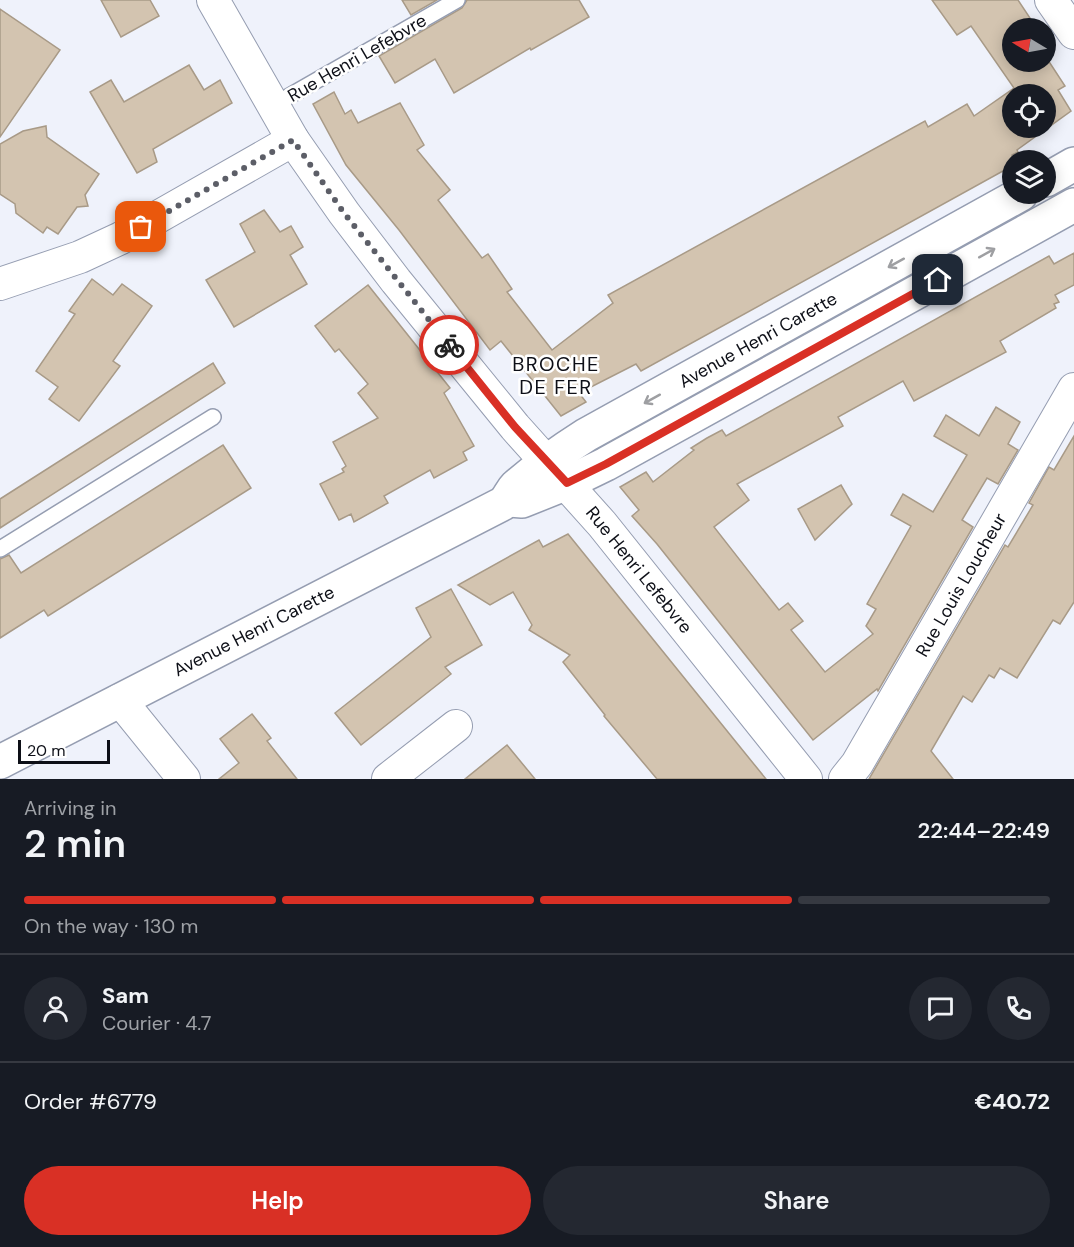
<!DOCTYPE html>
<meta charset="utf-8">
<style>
body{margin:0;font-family:"DM Sans",sans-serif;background:#242831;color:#f1f3f6;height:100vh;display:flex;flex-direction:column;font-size:22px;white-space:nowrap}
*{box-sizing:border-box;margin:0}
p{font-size:20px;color:#9ea1a6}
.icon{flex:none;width:33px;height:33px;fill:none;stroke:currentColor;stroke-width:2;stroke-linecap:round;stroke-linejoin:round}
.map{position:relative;height:779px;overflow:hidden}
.sheet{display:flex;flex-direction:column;background:#171b24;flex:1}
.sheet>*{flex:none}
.needle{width:39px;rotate:280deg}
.buttons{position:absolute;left:1002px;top:18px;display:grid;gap:12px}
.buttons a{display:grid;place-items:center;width:54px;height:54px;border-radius:50%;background:#171b24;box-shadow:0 3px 15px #0003;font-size:30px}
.scale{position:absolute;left:18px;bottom:15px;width:92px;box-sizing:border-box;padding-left:6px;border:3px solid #0d0f17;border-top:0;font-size:16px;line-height:21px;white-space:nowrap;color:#0d0f17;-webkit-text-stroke:4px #fff;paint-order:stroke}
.pin{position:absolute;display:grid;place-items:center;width:51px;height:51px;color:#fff;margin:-26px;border-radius:12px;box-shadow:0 3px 9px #0006}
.courier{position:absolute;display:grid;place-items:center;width:60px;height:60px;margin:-30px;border:4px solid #d93025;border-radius:50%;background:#fff;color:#222;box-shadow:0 2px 8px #0007}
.overview em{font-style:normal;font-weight:600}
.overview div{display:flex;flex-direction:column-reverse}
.overview{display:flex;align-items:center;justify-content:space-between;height:102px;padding:0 24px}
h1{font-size:39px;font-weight:600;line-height:45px}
.bar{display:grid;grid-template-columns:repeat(4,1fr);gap:9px 6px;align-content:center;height:72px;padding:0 24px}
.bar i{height:8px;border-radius:4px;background:#363941}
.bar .on{background:#d93025}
.bar p{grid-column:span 4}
.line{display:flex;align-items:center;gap:15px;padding:0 24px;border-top:2px solid #363941}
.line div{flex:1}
.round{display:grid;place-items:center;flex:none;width:63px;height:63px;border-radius:32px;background:#242831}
.button{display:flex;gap:12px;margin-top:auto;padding:12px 24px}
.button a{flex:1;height:69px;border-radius:36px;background:#d93025;color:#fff;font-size:24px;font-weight:600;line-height:69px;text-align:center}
.button a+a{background:#242831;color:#f1f3f6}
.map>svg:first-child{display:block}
.building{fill:#d3c4b0;stroke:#a89a87;stroke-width:1.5;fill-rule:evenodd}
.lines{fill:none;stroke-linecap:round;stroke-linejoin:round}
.service-casing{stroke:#959db1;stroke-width:18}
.minor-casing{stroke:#959db1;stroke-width:34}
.tertiary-casing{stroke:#959db1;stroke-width:36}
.service{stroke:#fff;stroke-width:15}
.minor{stroke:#fff;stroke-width:32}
.tertiary{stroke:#fff;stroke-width:33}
.oneway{stroke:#9e9fa2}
.done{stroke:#5c5e67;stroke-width:6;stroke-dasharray:0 10.8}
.route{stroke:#d93025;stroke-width:8}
.labels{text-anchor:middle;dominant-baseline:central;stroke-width:5;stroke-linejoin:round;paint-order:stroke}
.street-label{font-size:18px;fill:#0d0f17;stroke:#fff}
.neighbourhood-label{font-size:20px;letter-spacing:1.5px;fill:#0d0f17;stroke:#fff}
</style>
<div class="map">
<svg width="1074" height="779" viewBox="0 0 1074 779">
<rect width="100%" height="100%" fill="#eff2fb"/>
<!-- building -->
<g class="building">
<polygon points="101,0 150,0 159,16 121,37"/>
<polygon points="402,0 437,0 411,15"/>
<polygon points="467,0 579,0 589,17 531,50 530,48 454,93 435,59 395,83 379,56 462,8"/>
<path d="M932 0H1018L1030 18 1022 24 1026 28H1012V62H1046V57L1065 86 1058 90 1071 111 1017 150 1018 152 1012 155V166L641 371 636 364 579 393 586 402 561 416 501 341 490 350 399 230 346 165 313 104 334 92 345 114 351 110 358 123 400 103 424 145 417 150 450 190 438 200 482 258 488 254 512 289 507 292 552 350 613 303 608 295 925 121 928 127 967 104 974 116 1014 88 971 26 957 35ZM1012 94H1046V128H1012Z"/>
<polygon points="0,9 60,50 0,137"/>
<polygon points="189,65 204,90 220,80 232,103 153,149 157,162 137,173 90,92 111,80 124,102"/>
<polygon points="46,126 47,137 99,174 85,195 88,206 77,207 58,234 47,227 43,233 16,213 15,204 0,194 0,144 23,131"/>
<polygon points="264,210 280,232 291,226 303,247 290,255 307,284 234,327 206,280 255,252 240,224"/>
<polygon points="1074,253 1074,285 1055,295 1059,302 1054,304 1056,308 1000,341 1006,352 914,401 903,381 838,417 843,426 737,484 749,500 714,527 779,610 788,603 803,621 791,630 825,672 873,634 866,626 876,609 867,604 911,526 891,515 903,494 933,512 967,455 934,436 946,415 979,436 996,407 1020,422 1008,444 1018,450 998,484 987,478 962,520 973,527 878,691 877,689 813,740 657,544 632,516 639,510 620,487 646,472 653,482 694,450 691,448 707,438 722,430 726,436 1049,256 1054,264"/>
<polygon points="92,279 113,295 122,284 152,306 113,361 120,366 79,421 49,399 58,387 36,371 75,314 69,311"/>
<polygon points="368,285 450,388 444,393 474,446 463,452 467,460 434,478 430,470 384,496 388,503 354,522 351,514 339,520 320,484 344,472 342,469 346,466 333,442 378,418 358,393 368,384 339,349 335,352 315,326"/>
<polygon points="213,363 225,383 218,388 0,528 0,499"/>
<polygon points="1074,436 1074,602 1060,624 1053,620 1017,678 1000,668 994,678 989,675 972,702 963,696 931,751 953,779 869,779 1005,545 1008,547 1033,505 1029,503 1049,467 1054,470"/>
<polygon points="223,445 251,488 48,616 44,610 0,638 0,559 9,555 21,573"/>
<polygon points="841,485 852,504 815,540 798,509"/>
<polygon points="568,534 736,742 766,779 657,779 604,716 605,715 563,662 570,655 529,630 532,625 513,592 490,605 458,585 539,540 543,547"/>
<polygon points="451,589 482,645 445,667 451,674 361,745 335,713 431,637 416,608"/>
<polygon points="252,714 271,738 267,741 297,779 219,779 239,763 220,739"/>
<polygon points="507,745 535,779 465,779"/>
</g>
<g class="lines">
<defs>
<g id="service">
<polyline points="272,106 457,0"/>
<polyline points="0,549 213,417"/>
</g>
<g id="minor">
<polyline points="213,0 293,140 344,213 396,281 515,427 602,524 806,779"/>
<polyline points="1051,0 1074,33"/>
<polyline points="0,284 80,257 121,238 293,140"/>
<polyline points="120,700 184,779"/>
<polyline points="388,779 456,726"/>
<polyline points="845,779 857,764 1074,389"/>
</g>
<g id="tertiary">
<polyline points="1046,180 1074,164"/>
<polyline points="508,500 522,501 567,483 606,464 1074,205"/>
<path d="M0 762 502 504C509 499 510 492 516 486 538 467 561 451 586 435L1021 194"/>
</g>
</defs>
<!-- service casing -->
<use href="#service" class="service-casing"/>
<!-- minor casing -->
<use href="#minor" class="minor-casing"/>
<!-- tertiary casing -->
<use href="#tertiary" class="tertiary-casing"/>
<!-- service -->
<use href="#service" class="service"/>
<!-- minor -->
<use href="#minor" class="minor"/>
<!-- tertiary -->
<use href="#tertiary" class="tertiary"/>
</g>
<!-- one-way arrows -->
<defs><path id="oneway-shaft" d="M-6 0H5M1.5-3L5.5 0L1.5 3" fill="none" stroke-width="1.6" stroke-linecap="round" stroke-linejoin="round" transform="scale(1.5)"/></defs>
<g class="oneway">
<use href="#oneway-shaft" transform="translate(987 253) rotate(-29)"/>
<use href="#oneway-shaft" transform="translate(896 263) rotate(151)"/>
<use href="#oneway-shaft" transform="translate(652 399) rotate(151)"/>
</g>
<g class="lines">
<!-- done -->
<polyline class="done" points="141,227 293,140 344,213 449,345"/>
<!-- route -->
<polyline class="route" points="449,345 515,427 567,483 606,464 938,280"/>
</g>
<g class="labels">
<!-- street labels -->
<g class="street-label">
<text transform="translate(357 58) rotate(-30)">Rue Henri Lefebvre</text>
<text transform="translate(758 340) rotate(-29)">Avenue Henri Carette</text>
<text transform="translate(639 570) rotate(51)">Rue Henri Lefebvre</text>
<text transform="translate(961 585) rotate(-60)">Rue Louis Loucheur</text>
<text transform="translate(254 631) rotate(-27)">Avenue Henri Carette</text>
</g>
<!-- neighbourhood labels -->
<g class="neighbourhood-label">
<text x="556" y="364">BROCHE<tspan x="556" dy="23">DE FER</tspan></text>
</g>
</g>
</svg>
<div class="buttons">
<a><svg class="needle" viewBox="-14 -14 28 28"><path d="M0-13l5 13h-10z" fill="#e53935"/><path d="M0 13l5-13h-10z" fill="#9ea1a6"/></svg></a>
<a><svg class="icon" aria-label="locate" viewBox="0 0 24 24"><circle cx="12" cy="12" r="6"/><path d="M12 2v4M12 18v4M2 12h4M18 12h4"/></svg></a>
<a><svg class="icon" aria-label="layers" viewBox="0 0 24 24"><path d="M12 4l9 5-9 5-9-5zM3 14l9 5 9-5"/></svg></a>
</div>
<div class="scale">20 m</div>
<div class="pin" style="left:141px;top:227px;background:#ea580c"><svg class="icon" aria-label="bag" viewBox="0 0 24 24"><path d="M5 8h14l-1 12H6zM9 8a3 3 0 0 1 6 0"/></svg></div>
<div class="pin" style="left:938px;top:280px;background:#1f2937"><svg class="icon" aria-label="home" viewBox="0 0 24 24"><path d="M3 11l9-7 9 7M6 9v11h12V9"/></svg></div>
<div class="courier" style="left:449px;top:345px"><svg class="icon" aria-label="bike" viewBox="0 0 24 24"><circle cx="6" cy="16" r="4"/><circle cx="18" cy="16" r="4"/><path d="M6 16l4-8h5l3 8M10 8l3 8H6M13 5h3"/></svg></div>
</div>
<section class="sheet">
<div class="overview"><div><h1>2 min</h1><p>Arriving in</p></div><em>22:44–22:49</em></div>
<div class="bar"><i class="on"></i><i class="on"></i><i class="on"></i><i></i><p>On the way · 130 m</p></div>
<div class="line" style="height:108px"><a class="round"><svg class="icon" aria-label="person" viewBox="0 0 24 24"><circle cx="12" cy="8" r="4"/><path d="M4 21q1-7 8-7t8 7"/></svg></a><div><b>Sam</b><p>Courier · 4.7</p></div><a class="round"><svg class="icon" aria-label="chat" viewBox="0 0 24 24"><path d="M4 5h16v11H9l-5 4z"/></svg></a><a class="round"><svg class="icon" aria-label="phone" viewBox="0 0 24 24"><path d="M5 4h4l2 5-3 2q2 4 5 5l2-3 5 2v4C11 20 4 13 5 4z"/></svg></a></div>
<div class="line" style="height:78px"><div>Order #6779</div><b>€40.72</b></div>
<div class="button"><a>Help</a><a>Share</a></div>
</section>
